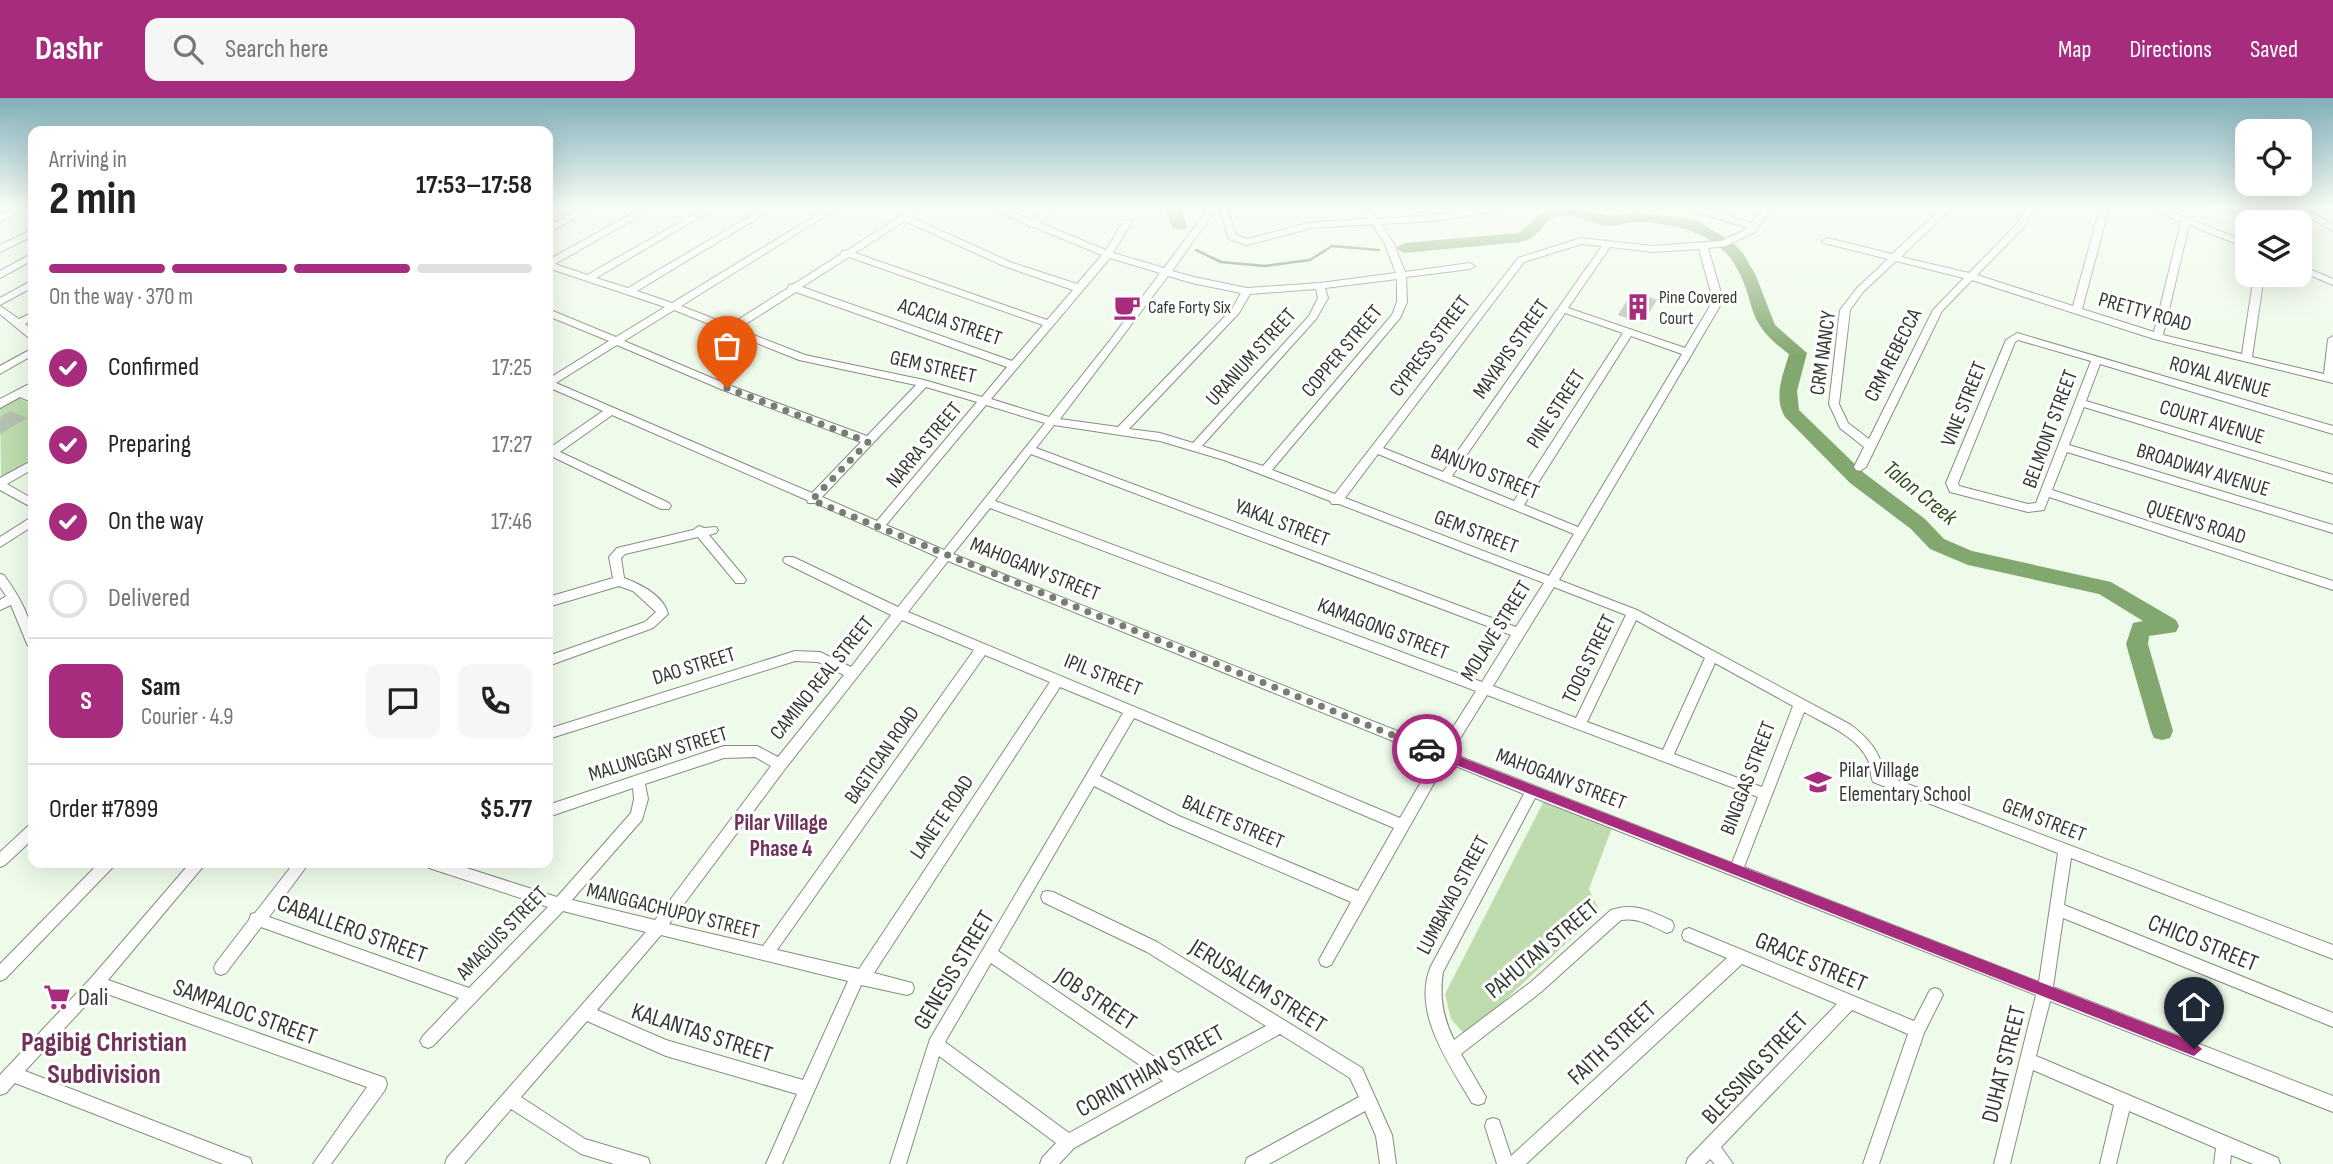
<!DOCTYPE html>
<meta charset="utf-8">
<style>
body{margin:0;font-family:"Sofia Sans Condensed",sans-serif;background:#f6f6f6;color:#222;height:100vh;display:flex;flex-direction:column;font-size:26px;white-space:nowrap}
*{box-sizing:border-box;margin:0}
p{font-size:23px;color:#767676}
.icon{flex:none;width:38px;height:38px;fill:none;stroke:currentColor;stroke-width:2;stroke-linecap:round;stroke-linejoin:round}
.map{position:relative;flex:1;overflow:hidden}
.side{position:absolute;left:28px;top:28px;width:525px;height:742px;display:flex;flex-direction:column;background:#fff;border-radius:14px;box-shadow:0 7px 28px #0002}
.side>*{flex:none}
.buttons{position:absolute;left:2235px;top:21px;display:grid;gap:14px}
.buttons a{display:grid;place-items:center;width:77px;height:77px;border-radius:14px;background:#fff;box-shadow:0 7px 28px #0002;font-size:35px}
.pin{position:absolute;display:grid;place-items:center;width:60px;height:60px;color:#fff;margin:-72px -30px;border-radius:50% 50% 50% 0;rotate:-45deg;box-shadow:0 0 7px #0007}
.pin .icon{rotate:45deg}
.courier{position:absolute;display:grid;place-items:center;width:70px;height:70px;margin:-35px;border:5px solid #a82c7e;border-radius:50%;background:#fff;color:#222;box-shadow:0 2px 9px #0007}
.head em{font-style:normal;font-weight:700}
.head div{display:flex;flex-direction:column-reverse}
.head{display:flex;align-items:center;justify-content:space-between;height:119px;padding:0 21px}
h1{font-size:46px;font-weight:700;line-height:52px}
.bar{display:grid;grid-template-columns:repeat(4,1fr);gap:10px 7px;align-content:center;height:84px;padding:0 21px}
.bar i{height:9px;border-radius:5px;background:#e0e0e0}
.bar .current{background:#a82c7e}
.bar p{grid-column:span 4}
.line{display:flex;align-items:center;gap:18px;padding:0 21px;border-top:2px solid #e0e0e0}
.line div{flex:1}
.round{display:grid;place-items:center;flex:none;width:74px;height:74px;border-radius:14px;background:#f6f6f6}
ol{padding:0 21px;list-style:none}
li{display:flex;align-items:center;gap:21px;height:77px}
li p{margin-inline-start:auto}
li .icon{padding:7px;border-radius:50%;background:#a82c7e;color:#fff;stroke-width:4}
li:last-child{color:#767676}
li i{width:38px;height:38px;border:4px solid #e0e0e0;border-radius:50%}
header{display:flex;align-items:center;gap:42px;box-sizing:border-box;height:98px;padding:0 35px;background:#a82c7e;color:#fff}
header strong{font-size:33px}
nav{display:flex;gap:38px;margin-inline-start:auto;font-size:24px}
.search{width:490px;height:63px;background:#f6f6f6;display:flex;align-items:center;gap:18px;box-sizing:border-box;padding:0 24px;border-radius:14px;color:#767676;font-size:26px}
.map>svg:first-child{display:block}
.green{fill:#bedcae}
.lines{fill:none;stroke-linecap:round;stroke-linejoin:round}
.stream{stroke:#6c875d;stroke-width:2.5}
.river{fill:#83a86f;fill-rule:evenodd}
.building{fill:#b5c0b0}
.minor-casing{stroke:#848e7f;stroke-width:2}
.minor{fill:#fff;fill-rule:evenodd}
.route{fill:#a82c7e}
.done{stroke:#767e73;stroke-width:7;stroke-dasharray:0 12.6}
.labels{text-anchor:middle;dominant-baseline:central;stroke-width:6;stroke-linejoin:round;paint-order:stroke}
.far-poi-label{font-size:18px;fill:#353a33;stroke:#fff;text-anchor:start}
.street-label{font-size:21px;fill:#353a33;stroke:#fff}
.poi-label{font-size:21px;fill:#353a33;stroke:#fff;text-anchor:start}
.water-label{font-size:23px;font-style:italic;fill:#2f5217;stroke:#fff}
.neighbourhood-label{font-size:23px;font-weight:bold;fill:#713358;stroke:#fff}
.near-street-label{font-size:24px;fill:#353a33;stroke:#fff}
.near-poi-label{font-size:24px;fill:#353a33;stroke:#fff;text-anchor:start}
.near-neighbourhood-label{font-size:28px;font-weight:bold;fill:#713358;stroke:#fff}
</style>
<header>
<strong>Dashr</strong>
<div class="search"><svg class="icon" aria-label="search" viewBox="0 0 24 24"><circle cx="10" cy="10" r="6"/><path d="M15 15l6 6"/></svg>Search here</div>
<nav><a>Map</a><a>Directions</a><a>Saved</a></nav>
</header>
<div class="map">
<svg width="2333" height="1066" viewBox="0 0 2333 1066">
<rect width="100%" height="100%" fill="#effbea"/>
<!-- green -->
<g class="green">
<polygon points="17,299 33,308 33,360 1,379 0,309"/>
<polygon points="1545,701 1613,727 1589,791 1600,814 1466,938 1451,921 1445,896"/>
</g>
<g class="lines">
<!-- stream -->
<polyline class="stream" points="1196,152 1221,164 1265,168 1310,162 1332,148 1379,152"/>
<!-- river -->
<g class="river">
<polygon points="1165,110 1181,110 1187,128 1185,131 1173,131"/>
<path d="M1552 110H1575L1606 118 1637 114 1696 122 1726 140 1727 144 1734 146 1743 155 1756 178 1775 227 1807 255 1797 293 1799 312 1864 375 1925 421 1944 441 1972 453 2111 484 2176 522 2179 528 2176 534 2149 538 2148 546 2173 633 2170 640 2162 642 2154 640 2151 633 2126 546 2133 525 2143 523 2099 496 1968 467 1930 451 1911 431 1850 385 1785 319C1773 299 1783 277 1789 256 1742 221 1759 209 1735 167 1717 136 1676 125 1639 124 1628 124 1617 128 1607 128 1591 127 1570 111 1554 119 1541 126 1540 139 1521 144L1404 155 1396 150 1404 145 1518 135C1531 128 1537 113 1552 110Z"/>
</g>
</g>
<!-- building -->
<g class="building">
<polygon points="1633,193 1657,202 1642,225 1618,217"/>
<polygon points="10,313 27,320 0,336 0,319"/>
</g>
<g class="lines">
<defs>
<g id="minor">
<polygon points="14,110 25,110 0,124 0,117"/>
<polygon points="582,110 593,110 548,135 548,128"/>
<path d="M642 110H653L555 166 587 177 705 110H715L596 180 628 190 764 110H774L637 193 672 205 828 110H838L681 208 730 227 788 190 789 187 794 186 841 156 842 153H846L913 110H924L911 119 1010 164 1077 186 1102 157 1034 129H1029L1028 127 991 110H1002L1033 122 1049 110H1058L1040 125 1106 152 1124 122H1130L1132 124 1113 155 1164 170 1209 110H1217L1172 173 1194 179 1247 190 1320 185 1396 175 1385 146 1372 126 1312 130 1247 147 1229 141 1219 110H1227L1236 137 1247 141 1312 124 1368 121 1359 110H1368L1377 121 1433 117 1482 110H1503L1499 113 1433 123 1381 126 1394 146 1405 174 1470 165 1475 168 1470 171 1406 179 1407 204 1400 220 1272 372 1335 396 1518 160 1581 140 1652 148 1721 143 1749 130 1690 112 1689 110H1702L1752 125 1763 110H1771L1755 134 1726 148 1708 150 1721 195 1720 208 1559 482 1637 512 1851 627C1868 640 1881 654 1884 677L2333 847V861L2071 760 2064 807 2333 915V929L2063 820 2053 889 2333 998V1014L2050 903 2036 958 2278 1060 2280 1066H2253L2231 1057 2230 1066H2214L2216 1050 2129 1013 2116 1066H2100L2114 1007 2033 972 2010 1066H1994L2036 897 1535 700 1443 874C1439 899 1443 920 1454 942L1531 884 1611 812C1634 804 1651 813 1672 823L1674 828 1672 833 1667 835C1651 828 1639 819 1621 822L1541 894 1461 956 1486 999 1484 1005 1478 1007 1472 1005C1450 967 1411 914 1431 868L1524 696 1446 664 1331 867 1326 869 1321 867 1319 862 1351 804 1169 726 1094 688 998 853 1178 975 1266 928 1147 854 1043 804 1041 799 1043 794 1048 793 1053 794 1157 844 1362 970 1392 1037 1396 1066H1380L1376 1038 1365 1013 1269 1066H1245L1247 1060 1359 999 1350 980 1280 936 1074 1050 1059 1066H1040L1042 1060 1056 1045 939 958 906 1066H890L930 941 1123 615 1060 589 874 875 912 885 914 890 912 895 907 897 861 887 782 1066H766L797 996 666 958 587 923 521 999 585 1041 642 1058 648 1060 650 1066H614L581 1056 511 1011 464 1066H445L447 1060 646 834 563 813 433 948 428 950 423 948 420 943 423 938 459 900 261 829 226 875 221 877 216 875 214 870 216 865 249 822 251 816 255 815 294 765H309L269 819 469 890 548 809 432 771 427 769 425 765H451L557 799 631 715 634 701 633 690 548 719V707L724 648H757L778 659 844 577 818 564 795 563 548 641V631L795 553 820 554 851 569 891 517 785 465 783 462 785 459H793L898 509 938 459 815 405H808L807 402 612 317 560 354 669 405 671 408 669 411H661L553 359 548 361V351L603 313 548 289V281L609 243 548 218V211L616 239 665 209 548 170V162ZM905 123 1004 168 1073 192 1047 222 855 155ZM1582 146 1602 148 1443 374 1383 350 1524 164ZM1610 149 1652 154 1699 151 1711 195 1710 208 1685 250 1568 210ZM849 159 1043 227 1012 263 802 189ZM1110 160 1160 175 1111 241 1049 319 991 301ZM1168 178 1192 185 1241 195 1232 211 1118 329 1060 321ZM1397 181V204L1392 217 1263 368 1202 348 1316 221 1328 200 1325 190ZM1316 191 1318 200 1309 218 1193 345 1160 335 1129 331 1239 215 1250 196ZM796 194 1007 269 982 299 924 282 805 257 738 231ZM674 212 799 262 916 287 867 338 731 288 624 243ZM1565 215 1623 235 1514 403 1452 378ZM1631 238 1682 256 1578 429 1524 407ZM617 247 723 292 861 344 812 395 556 285ZM926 289 977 304 877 423 822 399ZM986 307 1045 325 944 452 886 427ZM1054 327 1160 343 1224 362 1330 403 1332 406H1339L1544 485 1516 529 1036 350ZM1031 356 1511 537 1482 584 995 403ZM1378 356 1574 436 1549 478 1345 400ZM990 410 1476 593 1440 650 953 456ZM948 463 1435 660 1400 720 908 514ZM1554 489 1626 517 1576 620 1493 588ZM902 522 974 552 763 848 669 826 785 671ZM1636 522 1705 560 1663 652 1587 624ZM985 557 1050 584 859 871 777 852ZM1715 565 1793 608 1762 689 1674 656ZM1487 597 1758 699 1732 765 1451 655ZM1804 614C1825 626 1857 638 1868 662 1871 669 1870 677 1873 684L2058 755 2039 884 1744 769ZM1134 620 1394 730 1358 793 1179 718 1100 678ZM755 659 771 668 655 822 572 802 642 722 648 701 645 686 724 660ZM661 837 848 883 803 982 666 942 597 912ZM991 865 1163 983 1069 1035 945 944Z"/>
<path d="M1942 110H1952L1901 159 1969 175 2017 126 2026 110H2034L2024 129 1977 177 2073 208 2100 110H2109L2082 211 2154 234 2181 124 2151 110H2162L2247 144V150L2189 127 2163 237 2242 256 2254 177H2264L2252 259 2324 276 2328 241 2333 238V285L2154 241 1972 182 1942 213 1866 369 1860 373 1856 372 1854 369 1864 349 1840 330 1829 306 1840 212 1857 190 1888 161 1824 145 1822 143 1827 140 1892 156ZM1896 163 1964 180 1933 212 1869 341 1848 325 1839 306 1850 212 1863 194Z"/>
<polygon points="2292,110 2303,110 2333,126 2333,133"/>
<polygon points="33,131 33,138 0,154 0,147"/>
<polygon points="33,155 33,162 0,180 0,173"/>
<polygon points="2300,167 2333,181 2333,187 2300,173"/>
<polygon points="33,182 33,189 0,207 0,200"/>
<polygon points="0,208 19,221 33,214 33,221 25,226 33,233 33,241 29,240 0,216"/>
<path d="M2017 235 2333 328V336L2100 266 2086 303 2333 377V385L2084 309 2069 347 2333 427V435L2067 354 2052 392 2333 483V492L2049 399 2044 412 2028 414 1950 394 1946 385 2006 242ZM2018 242 2091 263 2036 405 2028 406 1959 388 1958 385 2015 244Z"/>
<polygon points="33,250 33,257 0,276 0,268"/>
<polygon points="33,284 33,291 28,294 33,297 33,305 20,299 0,310 0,301"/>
<polygon points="33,362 33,371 7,386 33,401 33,410 0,392 0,380"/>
<polygon points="33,418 33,428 0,449 0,439"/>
<path d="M699 428 704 430 716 429 718 432 716 435 709 437 744 479 746 482 744 485H736L698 439 625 456 621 460 624 480C640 486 664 498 668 516L653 530 548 568V558L645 524 656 514 633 493 619 488 548 509V499L613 480 609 459 617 450 693 432Z"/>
<path d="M0 476 4 477C21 501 33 521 33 551L29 549 27 546 11 507 0 512V502L6 498 0 489Z"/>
<polygon points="33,726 33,741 5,767 0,769 0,754 28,728"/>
<polygon points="99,765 115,765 113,769 5,881 0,883 0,866"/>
<polygon points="190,765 206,765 108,882 385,980 387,986 385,992 331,1066 313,1066 367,989 99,893 25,973 244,1058 250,1060 252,1066 223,1066 15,985 6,995 0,997 0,977 91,880"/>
<polygon points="1689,830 1914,923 1930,892 1935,890 1940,892 1943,897 1924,935 1879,1066 1863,1066 1908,936 1852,912 1721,1049 1733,1066 1715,1066 1710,1061 1705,1066 1686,1066 1688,1060 1837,906 1742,866 1526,1066 1497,1066 1485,1028 1487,1022 1493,1020 1499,1022 1511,1058 1727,860 1684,842 1682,837 1684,832"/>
</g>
</defs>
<!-- minor casing -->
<use href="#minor" class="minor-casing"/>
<!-- minor -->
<use href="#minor" class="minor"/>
</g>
<!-- sky -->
<linearGradient id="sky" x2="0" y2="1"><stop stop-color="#7fafb8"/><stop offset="0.42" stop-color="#f8fdf6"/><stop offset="1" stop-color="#f8fdf6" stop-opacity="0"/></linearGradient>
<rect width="2333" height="259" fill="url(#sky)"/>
<!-- route -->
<polygon class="route" points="1427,646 2194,944 2202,951 2194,958 1423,654 1423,647"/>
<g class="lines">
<!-- done -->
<polyline class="done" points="727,290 868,344 812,402 1427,651"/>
</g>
<!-- icons -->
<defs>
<symbol id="cafe-bare" viewBox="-9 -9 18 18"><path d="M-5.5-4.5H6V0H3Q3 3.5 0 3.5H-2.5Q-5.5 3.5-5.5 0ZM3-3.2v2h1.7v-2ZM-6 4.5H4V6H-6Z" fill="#a82c7e" stroke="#fff" stroke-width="2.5" paint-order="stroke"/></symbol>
<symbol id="building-bare" viewBox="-9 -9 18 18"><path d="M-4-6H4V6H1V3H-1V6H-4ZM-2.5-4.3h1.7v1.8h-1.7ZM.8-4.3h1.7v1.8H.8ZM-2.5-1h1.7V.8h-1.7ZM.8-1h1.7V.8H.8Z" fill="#a82c7e" stroke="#fff" stroke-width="2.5" paint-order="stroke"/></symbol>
<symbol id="school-bare" viewBox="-9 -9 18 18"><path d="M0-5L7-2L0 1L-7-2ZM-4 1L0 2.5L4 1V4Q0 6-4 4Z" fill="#a82c7e" stroke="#fff" stroke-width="2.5" paint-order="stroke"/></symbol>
<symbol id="supermarket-bare" viewBox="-9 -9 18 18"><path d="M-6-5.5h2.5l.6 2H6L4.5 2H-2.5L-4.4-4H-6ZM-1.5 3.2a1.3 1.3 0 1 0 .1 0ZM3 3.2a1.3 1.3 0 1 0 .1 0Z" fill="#a82c7e" stroke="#fff" stroke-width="2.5" paint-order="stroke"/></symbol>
</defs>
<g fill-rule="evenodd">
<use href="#cafe-bare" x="1108" y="190" width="38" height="38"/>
<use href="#building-bare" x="1619" y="190" width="38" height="38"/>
<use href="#school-bare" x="1799" y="665" width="38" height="38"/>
<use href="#supermarket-bare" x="38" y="880" width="38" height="38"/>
</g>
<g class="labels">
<!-- far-poi labels -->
<g class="far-poi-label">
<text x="1659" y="199">Pine Covered<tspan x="1659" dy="21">Court</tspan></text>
<text x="1148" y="209">Cafe Forty Six</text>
</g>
<!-- street labels -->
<g class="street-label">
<text transform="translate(2145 214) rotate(16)">PRETTY ROAD</text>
<text transform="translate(950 224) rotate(19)">ACACIA STREET</text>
<text transform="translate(1430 248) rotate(-53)">CYPRESS STREET</text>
<text transform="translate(1511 251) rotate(-55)">MAYAPIS STREET</text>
<text transform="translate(1342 253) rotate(-50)">COPPER STREET</text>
<text transform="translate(1823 255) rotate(-82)">CRM NANCY</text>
<text transform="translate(1893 257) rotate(-63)">CRM REBECCA</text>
<text transform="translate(1251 259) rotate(-48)">URANIUM STREET</text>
<text transform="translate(933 269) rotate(13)">GEM STREET</text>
<text transform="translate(2220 279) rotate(16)">ROYAL AVENUE</text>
<text transform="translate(1964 306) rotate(-68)">VINE STREET</text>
<text transform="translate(1556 311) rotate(-57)">PINE STREET</text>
<text transform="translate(2212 324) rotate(17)">COURT AVENUE</text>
<text transform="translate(2050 331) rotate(-70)">BELMONT STREET</text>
<text transform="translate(924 347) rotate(-50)">NARRA STREET</text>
<text transform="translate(2203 372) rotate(17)">BROADWAY AVENUE</text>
<text transform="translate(1485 374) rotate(22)">BANUYO STREET</text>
<text transform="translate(2196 424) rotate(18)">QUEEN'S ROAD</text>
<text transform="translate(1282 425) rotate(21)">YAKAL STREET</text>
<text transform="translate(1476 434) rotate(21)">GEM STREET</text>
<text transform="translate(1035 471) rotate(22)">MAHOGANY STREET</text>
<text transform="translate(1383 531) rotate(21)">KAMAGONG STREET</text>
<text transform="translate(1496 533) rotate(-58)">MOLAVE STREET</text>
<text transform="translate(1589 561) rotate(-64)">TOOG STREET</text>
<text transform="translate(694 568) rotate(-17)">DAO STREET</text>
<text transform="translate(1103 577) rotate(22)">IPIL STREET</text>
<text transform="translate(822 580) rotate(-51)">CAMINO REAL STREET</text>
<text transform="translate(658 656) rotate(-17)">MALUNGGAY STREET</text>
<text transform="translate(882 657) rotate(-55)">BAGTICAN ROAD</text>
<text transform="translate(1748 680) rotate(-69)">BINGGAS STREET</text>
<text transform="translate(1561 681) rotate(21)">MAHOGANY STREET</text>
<text transform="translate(942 719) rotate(-56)">LANETE ROAD</text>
<text transform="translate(2044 722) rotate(21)">GEM STREET</text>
<text transform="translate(1233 724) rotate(23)">BALETE STREET</text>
<text transform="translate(1453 797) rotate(-62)">LUMBAYAO STREET</text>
<text transform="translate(673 813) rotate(14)">MANGGACHUPOY STREET</text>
<text transform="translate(502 835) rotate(-46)">AMAGUIS STREET</text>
</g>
<!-- poi labels -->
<g class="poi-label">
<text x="1839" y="672">Pilar Village<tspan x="1839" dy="24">Elementary School</tspan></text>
</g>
<!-- water labels -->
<g class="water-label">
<text transform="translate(1920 395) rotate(39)">Talon Creek</text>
</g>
<!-- neighbourhood labels -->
<g class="neighbourhood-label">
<text x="781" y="725">Pilar Village<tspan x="781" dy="26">Phase 4</tspan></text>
</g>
<!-- near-street labels -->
<g class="near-street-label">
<text transform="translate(352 831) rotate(20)">CABALLERO STREET</text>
<text transform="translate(2203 845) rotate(22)">CHICO STREET</text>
<text transform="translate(1542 851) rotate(-40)">PAHUTAN STREET</text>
<text transform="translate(1811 864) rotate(23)">GRACE STREET</text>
<text transform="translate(954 872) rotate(-59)">GENESIS STREET</text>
<text transform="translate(1258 888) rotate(32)">JERUSALEM STREET</text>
<text transform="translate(1096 901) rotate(34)">JOB STREET</text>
<text transform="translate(245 914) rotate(20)">SAMPALOC STREET</text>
<text transform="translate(702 935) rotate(18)">KALANTAS STREET</text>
<text transform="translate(1612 945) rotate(-43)">FAITH STREET</text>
<text transform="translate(2004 966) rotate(-76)">DUHAT STREET</text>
<text transform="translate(1755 970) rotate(-47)">BLESSING STREET</text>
<text transform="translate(1150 973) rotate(-29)">CORINTHIAN STREET</text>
</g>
<!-- near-poi labels -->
<g class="near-poi-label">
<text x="78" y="899">Dali</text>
</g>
<!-- near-neighbourhood labels -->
<g class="near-neighbourhood-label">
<text x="104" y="944">Pagibig Christian<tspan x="104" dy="32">Subdivision</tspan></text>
</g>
</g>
</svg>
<div class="buttons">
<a><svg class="icon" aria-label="locate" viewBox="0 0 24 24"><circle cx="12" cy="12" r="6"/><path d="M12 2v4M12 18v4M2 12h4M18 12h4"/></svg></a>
<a><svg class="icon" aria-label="layers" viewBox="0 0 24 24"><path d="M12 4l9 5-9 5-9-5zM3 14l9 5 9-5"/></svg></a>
</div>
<div class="pin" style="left:727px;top:290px;background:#ea580c"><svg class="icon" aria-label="bag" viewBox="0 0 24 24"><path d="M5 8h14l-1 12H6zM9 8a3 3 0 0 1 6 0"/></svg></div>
<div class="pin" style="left:2194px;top:951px;background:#1f2937"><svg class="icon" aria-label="home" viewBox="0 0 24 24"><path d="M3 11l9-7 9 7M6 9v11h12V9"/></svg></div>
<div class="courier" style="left:1427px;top:651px"><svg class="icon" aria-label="car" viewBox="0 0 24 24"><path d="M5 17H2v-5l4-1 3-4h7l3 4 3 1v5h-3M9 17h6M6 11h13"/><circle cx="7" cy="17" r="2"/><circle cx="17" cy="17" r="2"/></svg></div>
<section class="side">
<div class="head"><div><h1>2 min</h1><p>Arriving in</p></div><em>17:53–17:58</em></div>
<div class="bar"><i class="current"></i><i class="current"></i><i class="current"></i><i></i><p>On the way · 370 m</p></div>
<ol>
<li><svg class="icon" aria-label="check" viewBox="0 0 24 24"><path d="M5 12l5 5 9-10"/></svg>Confirmed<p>17:25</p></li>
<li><svg class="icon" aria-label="check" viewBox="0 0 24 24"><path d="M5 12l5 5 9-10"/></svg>Preparing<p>17:27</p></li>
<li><svg class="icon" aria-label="check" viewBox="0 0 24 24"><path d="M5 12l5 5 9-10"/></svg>On the way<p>17:46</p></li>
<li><i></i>Delivered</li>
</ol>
<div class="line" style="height:126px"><b class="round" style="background:#a82c7e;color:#fff">S</b><div><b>Sam</b><p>Courier · 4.9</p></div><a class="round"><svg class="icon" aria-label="chat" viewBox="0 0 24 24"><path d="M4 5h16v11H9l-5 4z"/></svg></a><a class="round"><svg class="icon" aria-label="phone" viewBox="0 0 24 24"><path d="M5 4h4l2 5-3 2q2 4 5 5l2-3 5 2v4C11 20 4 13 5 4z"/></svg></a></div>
<div class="line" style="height:91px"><div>Order #7899</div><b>$5.77</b></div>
</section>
</div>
